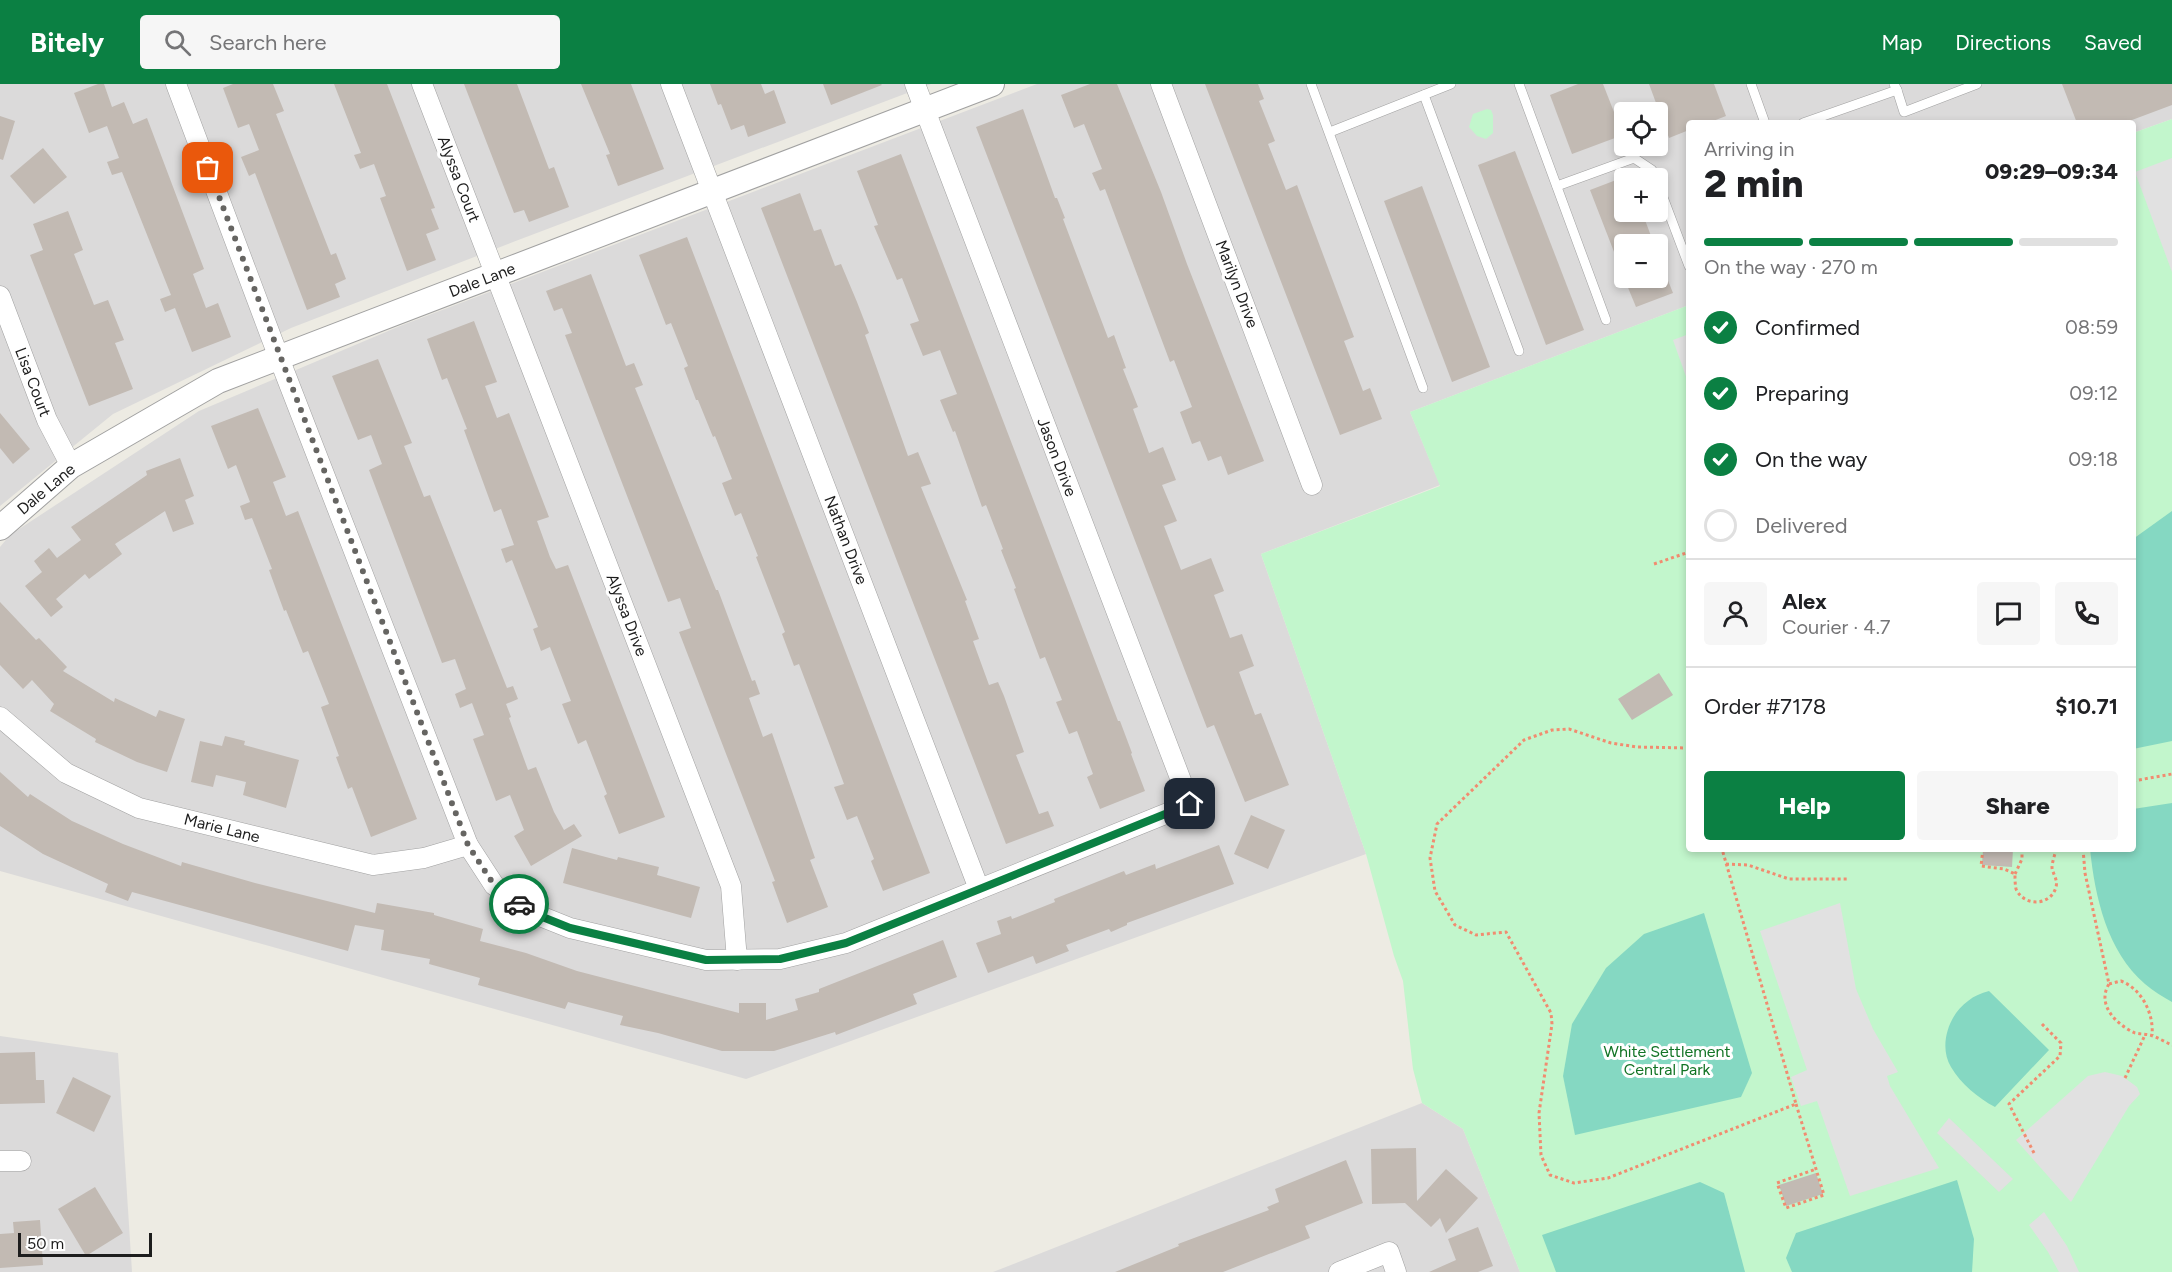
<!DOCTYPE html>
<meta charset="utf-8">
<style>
body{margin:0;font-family:Figtree,sans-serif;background:#f6f6f6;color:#202124;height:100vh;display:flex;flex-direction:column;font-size:22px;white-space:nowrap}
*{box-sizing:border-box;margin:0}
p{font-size:20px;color:#757577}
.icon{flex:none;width:33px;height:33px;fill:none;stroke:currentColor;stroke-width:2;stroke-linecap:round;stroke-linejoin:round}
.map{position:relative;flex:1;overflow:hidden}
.side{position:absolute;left:1686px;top:36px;width:450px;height:732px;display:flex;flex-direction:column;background:#fff;border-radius:6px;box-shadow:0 3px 9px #0003}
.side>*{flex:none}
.buttons{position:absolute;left:1614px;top:18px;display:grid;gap:12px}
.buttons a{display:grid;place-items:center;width:54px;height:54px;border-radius:6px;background:#fff;box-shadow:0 3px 9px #0003;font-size:30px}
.scale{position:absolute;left:18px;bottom:15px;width:134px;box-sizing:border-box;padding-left:6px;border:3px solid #1d1d1d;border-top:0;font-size:16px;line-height:21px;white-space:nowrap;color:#1d1d1d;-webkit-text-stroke:4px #fff;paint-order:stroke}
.pin{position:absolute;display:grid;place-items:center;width:51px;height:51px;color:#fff;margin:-26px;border-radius:12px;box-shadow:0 3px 9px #0006}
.courier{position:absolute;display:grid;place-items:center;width:60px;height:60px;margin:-30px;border:4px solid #0b8043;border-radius:50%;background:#fff;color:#222;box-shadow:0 2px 8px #0007}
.summary em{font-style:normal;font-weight:800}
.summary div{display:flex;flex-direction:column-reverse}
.summary{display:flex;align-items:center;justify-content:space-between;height:102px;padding:0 18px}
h1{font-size:39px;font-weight:800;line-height:45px}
.bar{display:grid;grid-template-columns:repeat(4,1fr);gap:9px 6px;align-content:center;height:72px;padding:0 18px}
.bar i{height:8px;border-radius:4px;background:#e0e0e0}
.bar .selected{background:#0b8043}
.bar p{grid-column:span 4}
.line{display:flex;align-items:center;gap:15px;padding:0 18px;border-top:2px solid #e0e0e0}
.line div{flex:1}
.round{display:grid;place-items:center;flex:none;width:63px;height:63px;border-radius:6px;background:#f6f6f6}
ol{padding:0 18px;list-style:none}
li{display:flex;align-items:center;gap:18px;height:66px}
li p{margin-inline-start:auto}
li .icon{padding:6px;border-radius:50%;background:#0b8043;color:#fff;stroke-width:4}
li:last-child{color:#757577}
li i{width:33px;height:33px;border:3px solid #e0e0e0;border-radius:50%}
.action{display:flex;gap:12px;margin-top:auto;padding:12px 18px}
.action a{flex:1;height:69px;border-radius:6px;background:#0b8043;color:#fff;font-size:24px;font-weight:800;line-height:69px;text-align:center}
.action a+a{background:#f6f6f6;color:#202124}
header{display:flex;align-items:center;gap:36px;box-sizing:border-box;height:84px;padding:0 30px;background:#0b8043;color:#fff}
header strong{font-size:28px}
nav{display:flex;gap:33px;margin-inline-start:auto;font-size:21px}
.search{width:420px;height:54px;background:#f6f6f6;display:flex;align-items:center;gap:15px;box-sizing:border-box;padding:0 21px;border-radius:6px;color:#757577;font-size:22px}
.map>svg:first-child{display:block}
.residential{fill:#dbdada;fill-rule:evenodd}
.park{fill:#c2f6cc}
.pitch{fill:#85d8c2}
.parking{fill:#e1e1e1}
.building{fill:#c2bab3}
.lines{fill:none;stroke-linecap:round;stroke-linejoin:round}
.service-casing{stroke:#a1a1a1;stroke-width:10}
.minor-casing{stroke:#a1a1a1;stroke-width:21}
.tertiary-casing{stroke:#a1a1a1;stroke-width:26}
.path{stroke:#f18c70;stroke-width:3;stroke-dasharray:3 3;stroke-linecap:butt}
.service{stroke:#fff;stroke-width:9}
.minor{stroke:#fff;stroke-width:20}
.tertiary{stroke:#fff;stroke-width:24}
.done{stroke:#666562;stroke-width:6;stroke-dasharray:0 10.8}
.route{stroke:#0b8043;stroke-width:8}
.labels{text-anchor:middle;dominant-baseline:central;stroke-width:6;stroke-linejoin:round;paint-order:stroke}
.street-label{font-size:16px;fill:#1d1d1d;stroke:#fff}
.park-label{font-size:16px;fill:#127425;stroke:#fff}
</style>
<header>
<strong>Bitely</strong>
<div class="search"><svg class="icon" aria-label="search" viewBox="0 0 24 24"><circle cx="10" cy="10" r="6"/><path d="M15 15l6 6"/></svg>Search here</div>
<nav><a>Map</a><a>Directions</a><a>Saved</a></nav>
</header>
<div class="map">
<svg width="2172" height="1188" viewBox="0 0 2172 1188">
<rect width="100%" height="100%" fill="#edebe3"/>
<!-- residential -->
<g class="residential">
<polygon points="0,0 931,0 513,158 291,244 113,330 0,422"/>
<path d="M1037 0H2172V35L2133 49V39H1689V221L1410 328 1440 401 1261 470 1366 770 746 995 0 787V463L10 451 199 327 400 242ZM1624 28H1658V62H1624ZM1624 94H1658V128H1624ZM1624 160H1658V194H1624Z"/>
<polygon points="0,952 118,969 132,1188 0,1188"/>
<polygon points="1422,1019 1463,1045 1520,1188 993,1188"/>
</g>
<!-- park -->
<g class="park">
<polygon points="1487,25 1491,26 1493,31 1493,49 1486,55 1477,52 1469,43 1473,30"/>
<polygon points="2172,35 2172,1188 1520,1188 1463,1045 1422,1019 1413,985 1403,897 1394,872 1366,770 1261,470 1440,402 1410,328 1689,221 1689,765 2133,765 2133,49"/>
</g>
<!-- pitch -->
<g class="pitch">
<polygon points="2172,427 2172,657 2133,665 2133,455"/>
<path d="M2172 719V918C2163 913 2153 907 2145 900 2107 867 2095 813 2090 765H2133V725Z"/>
<polygon points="1704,829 1752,989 1741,1013 1575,1051 1563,992 1572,940 1606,884 1644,850"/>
<path d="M1989 907 2049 966 1995 1023C1978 1014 1961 1000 1951 983 1938 962 1949 930 1968 917 1974 912 1981 909 1989 907Z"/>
<polygon points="1957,1096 1974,1155 1972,1188 1792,1188 1786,1174 1796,1149"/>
<polygon points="1700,1098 1724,1109 1745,1188 1556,1188 1542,1151"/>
</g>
<!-- parking -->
<g class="parking">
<polygon points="2172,74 2172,188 2135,88"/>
<polygon points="1689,250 1689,301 1673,256"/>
<polygon points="1840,819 1856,905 1873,945 1898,988 1887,992 1890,1002 1939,1084 1850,1112 1817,1017 1801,1022 1791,993 1807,986 1760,847"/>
<polygon points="2105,988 2122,992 2137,1003 2140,1010 2129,1022 2071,1118 2016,1056 2088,992"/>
<polygon points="1949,1034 2013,1095 1999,1108 1937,1049"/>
<polygon points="2044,1128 2067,1162 2079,1188 2059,1188 2048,1168 2029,1141"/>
</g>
<!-- building -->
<g class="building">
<polygon points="98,0 104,0 112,23 124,18 133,40 147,34 204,185 193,190 206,224 218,219 231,253 192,268 175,224 165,228 160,215 171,211 122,88 112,91 107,78 119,74 107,42 89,49 74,9"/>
<polygon points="233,0 273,0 284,27 276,30 331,171 336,169 346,195 335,200 340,213 307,226 255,89 249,92 241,73 259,66 249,40 238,44 223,4"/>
<polygon points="334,0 387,0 435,124 431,125 439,145 426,150 436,176 407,187 380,114 386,112 374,80 360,85 354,71 361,69"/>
<polygon points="464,0 517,0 549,85 554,83 569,123 529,138 524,126 514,129"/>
<polygon points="581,0 631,0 664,85 618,102 606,71 610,70"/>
<polygon points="710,0 761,0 765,10 774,6 786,39 748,53 744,41 731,46 721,20 718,21"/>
<polygon points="823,0 881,0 882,1 831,21"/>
<polygon points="1090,0 1117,0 1161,108 1187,180 1264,377 1228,391 1221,372 1208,377 1200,357 1192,360 1180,328 1192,323 1174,276 1170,278 1105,105 1100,107 1092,89 1102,85 1084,40 1074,44 1061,11"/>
<polygon points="1205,0 1258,0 1264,15 1259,17 1275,57 1268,60 1286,106 1297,101 1354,253 1344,257 1363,307 1370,304 1382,335 1340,351"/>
<polygon points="1578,0 1603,0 1623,51 1572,70 1550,11"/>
<polygon points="1649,0 1714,0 1726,32 1708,39 1689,39 1689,46 1669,54"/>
<polygon points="2062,0 2172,0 2172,21 2124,39 2077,39"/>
<polygon points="1023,25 1055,114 1057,114 1065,134 1063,135 1108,254 1114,251 1126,284 1123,285 1138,323 1133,325 1149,369 1163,363 1176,396 1162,401 1177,437 1164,442 1181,486 1211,474 1224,507 1214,511 1230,554 1242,550 1254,582 1239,588 1255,631 1261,629 1289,701 1245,718 1214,641 1207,644 976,43"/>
<polygon points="0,32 15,37 3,76 0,75"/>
<polygon points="43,64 67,93 34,120 10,92"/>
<polygon points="1515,67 1584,246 1546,261 1478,81"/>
<polygon points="901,70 1118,637 1120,637 1132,669 1131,670 1145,707 1100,725 1087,693 1093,690 1077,647 1069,650 1056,618 1062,616 1045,573 1040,575 1014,505 1016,504 1001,466 1003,465 986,421 982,423 955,347 953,348 940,316 957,310 940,266 923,272 910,240 919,237 902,194 897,196 874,142 878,141 857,87"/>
<polygon points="1624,93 1624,128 1642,128 1654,160 1624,160 1623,191 1590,106"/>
<polygon points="1422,102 1490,283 1452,298 1384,117"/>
<polygon points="800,109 814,147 821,145 835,182 841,180 857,218 869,249 865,251 908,372 918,368 931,400 921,403 967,516 965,517 979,555 973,557 989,601 998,598 1004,612 1024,668 1016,671 1039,730 1048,727 1054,742 1006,760 761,124"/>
<polygon points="68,127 83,166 74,170 94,221 108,216 124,256 115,259 133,305 89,322 30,171 43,166 33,140"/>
<polygon points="687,153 930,789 883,807 871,777 874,775 857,732 847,736 834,703 844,700 830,662 799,580 794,582 782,550 785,548 756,473 758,472 741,429 735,432 722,399 732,395 715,352 713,353 698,316 696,316 684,284 688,282 671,239 666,241 639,171"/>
<polygon points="591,190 626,282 634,279 643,301 635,304 716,506 718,506 752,597 755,596 760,610 749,614 763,653 772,649 815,774 810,776 828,823 787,839 772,798 775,797 757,750 679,548 691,544 680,514 668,518 565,251 572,249 562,224 554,227 546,207"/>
<polygon points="1624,194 1667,194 1673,209 1636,223"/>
<polygon points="474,237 497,298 485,302 497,334 509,329 549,433 537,437 550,473 556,485 568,481 665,733 619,750 604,712 607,710 586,656 578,660 562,620 571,617 550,563 541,567 533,545 538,543 512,476 506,479 501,465 514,461 501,425 494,428 464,346 467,345 447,294 442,296 427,255"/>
<polygon points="378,275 412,359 404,362 424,413 430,411 507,604 513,602 518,615 506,620 511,633 509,634 528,686 536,683 554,728 564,746 574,740 582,752 531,782 514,752 524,746 510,711 496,717 473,655 484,651 472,619 460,624 455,610 466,605 455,575 442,579 369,386 382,380 371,351 358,356 332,292"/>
<polygon points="258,324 286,393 273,398 286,432 298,427 417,735 371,753 352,703 348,705 336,673 339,672 321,623 329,620 308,567 303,569 286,526 284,527 269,486 272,485 252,434 245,436 240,422 250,418 236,381 228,385 211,342"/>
<polygon points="0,329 30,365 13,380 0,364"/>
<polygon points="180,374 194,412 185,416 194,440 173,448 165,427 115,460 122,470 89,495 85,490 56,515 63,523 51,533 25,502 42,488 34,477 49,464 57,474 81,456 71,443 147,391 146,387"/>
<polygon points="0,518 36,556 39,554 67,583 63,587 114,618 115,614 156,633 159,626 185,635 167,688 137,678 95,658 96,655 50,627 54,620 32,596 23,605 0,581"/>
<polygon points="1659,589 1673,611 1632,636 1618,615"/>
<polygon points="225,652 245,657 244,661 299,676 286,724 243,711 246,698 216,691 213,703 191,698 200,657 222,662"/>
<polygon points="0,688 28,713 30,710 72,737 123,760 181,782 182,778 255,799 375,829 377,819 434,829 434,831 483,845 480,857 526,869 577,887 739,929 739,919 766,919 766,936 798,926 795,915 819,908 819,905 943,856 957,893 913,910 917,920 836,951 835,948 774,967 722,967 658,949 620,941 623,932 568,918 565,925 478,901 480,894 429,880 430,875 381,866 384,846 355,841 348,867 132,808 128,817 105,808 108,800 43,770 0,742"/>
<polygon points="1251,731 1285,746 1268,785 1234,770"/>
<polygon points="1219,761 1234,800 1127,839 1127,841 1111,848 1109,845 1066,861 1069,867 1036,880 1033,872 988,889 976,859 1001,850 997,837 1011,832 1012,835 1055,818 1054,815 1124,787 1126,791 1155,780 1156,785"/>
<polygon points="572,764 617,776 618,773 659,783 657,791 700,803 691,834 563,799"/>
<polygon points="1983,765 2013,765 2012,783 1982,781"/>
<polygon points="35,968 36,996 44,996 45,1019 0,1020 0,969"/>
<polygon points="73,993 111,1012 94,1048 56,1029"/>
<polygon points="1416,1064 1417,1117 1446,1085 1478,1114 1446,1149 1440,1134 1431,1143 1405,1119 1372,1120 1371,1065"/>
<polygon points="1346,1076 1363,1119 1305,1142 1310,1154 1223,1188 1115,1188 1179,1162 1178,1160 1269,1126 1267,1123 1279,1118 1275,1105"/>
<polygon points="1816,1089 1823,1110 1786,1122 1779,1101"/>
<polygon points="95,1103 123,1149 86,1172 58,1125"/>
<polygon points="40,1136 43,1181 0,1184 0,1150 14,1149 13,1138"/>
<polygon points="1478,1143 1493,1182 1478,1188 1429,1188 1456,1176 1448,1155"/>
</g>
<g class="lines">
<defs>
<g id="service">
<polyline points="1311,0 1423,304"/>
<polyline points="1519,0 1606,236"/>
<polyline points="1751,0 1765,39"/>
<polyline points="1897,6 1904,28 1977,0"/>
<polyline points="1424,11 1519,267"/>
<polyline points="1803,39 1897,6 1894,0"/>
<polyline points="1330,48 1451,0"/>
<polyline points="1658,100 1689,182"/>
<polyline points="1557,102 1634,74 1652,86 1655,94"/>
</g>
<g id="minor">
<polyline points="176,0 279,274 468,761 494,801 530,828 570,844 706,876 780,875 846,859 1190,720 915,0"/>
<polyline points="422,0 731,802 737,876"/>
<polyline points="671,0 979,805"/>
<polyline points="1161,0 1312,401"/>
<polyline points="0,212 47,336 71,382"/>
<polyline points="0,633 66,689 139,724 373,781 424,774 468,761"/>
<polyline points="0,1077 21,1077"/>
<polyline points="1339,1188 1389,1168 1396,1188"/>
</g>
<polyline id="tertiary" points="0,444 71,382 218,297 992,0"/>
</defs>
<!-- service casing -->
<use href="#service" class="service-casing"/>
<!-- minor casing -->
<use href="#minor" class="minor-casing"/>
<!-- tertiary casing -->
<use href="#tertiary" class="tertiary-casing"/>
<!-- path -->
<g class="path">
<polyline points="1654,480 1689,468"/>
<polyline points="1689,664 1637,663 1611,659 1569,645 1552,646 1524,656 1437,740 1430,774 1435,807 1455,841 1476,851 1506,848 1551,929 1552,940 1539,1029 1541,1071 1550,1091 1574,1099 1608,1094 1796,1020 1722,765"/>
<polyline points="2133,697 2172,690"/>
<path d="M1983 765 1981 782 2004 785 2015 790C2015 795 2015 800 2016 805 2024 823 2051 822 2056 803 2058 796 2053 790 2052 784 2052 778 2055 771 2056 765"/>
<path d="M2083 765 2085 789 2109 900C2096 921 2117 941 2135 949 2140 950 2145 950 2150 951 2157 953 2165 958 2172 961"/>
<polyline points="1726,780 1748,781 1789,795 1849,795"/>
<polyline points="2015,790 2022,775 2022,765"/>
<path d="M2109 900 2121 897C2142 905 2154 930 2152 951"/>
<polyline points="2125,994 2145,951"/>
<polyline points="1796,1020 1824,1111 1786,1124 1777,1099 1816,1085"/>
<polyline points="2034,1069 2009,1020 2060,972 2061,959 2042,940"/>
</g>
<!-- service -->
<use href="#service" class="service"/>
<!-- minor -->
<use href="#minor" class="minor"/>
<!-- tertiary -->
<use href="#tertiary" class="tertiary"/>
</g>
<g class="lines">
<!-- done -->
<polyline class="done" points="208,84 468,761 494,801 519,820"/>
<!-- route -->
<polyline class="route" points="519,820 530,828 570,844 706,876 780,875 846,859 1190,720"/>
</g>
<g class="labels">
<!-- street labels -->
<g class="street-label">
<text transform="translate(459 95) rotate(69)">Alyssa Court</text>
<text transform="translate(482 196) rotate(-21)">Dale Lane</text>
<text transform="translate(1237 200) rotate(69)">Marilyn Drive</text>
<text transform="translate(33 298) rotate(69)">Lisa Court</text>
<text transform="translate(1057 373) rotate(69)">Jason Drive</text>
<text transform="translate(46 405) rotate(-40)">Dale Lane</text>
<text transform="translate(846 456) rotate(69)">Nathan Drive</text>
<text transform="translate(627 531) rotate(69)">Alyssa Drive</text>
<text transform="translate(222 744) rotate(14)">Marie Lane</text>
</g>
<!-- park labels -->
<g class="park-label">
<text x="1667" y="967">White Settlement<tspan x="1667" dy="18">Central Park</tspan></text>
</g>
</g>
</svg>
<div class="buttons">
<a><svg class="icon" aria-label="locate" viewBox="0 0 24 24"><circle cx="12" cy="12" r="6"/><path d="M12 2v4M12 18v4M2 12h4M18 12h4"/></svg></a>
<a>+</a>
<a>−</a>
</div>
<div class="scale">50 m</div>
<div class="pin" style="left:208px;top:84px;background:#ea580c"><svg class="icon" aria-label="bag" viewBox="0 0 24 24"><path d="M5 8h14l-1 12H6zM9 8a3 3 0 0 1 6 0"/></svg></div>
<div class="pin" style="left:1190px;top:720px;background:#1f2937"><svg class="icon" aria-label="home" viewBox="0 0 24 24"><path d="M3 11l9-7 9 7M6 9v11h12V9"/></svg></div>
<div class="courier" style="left:519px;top:820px"><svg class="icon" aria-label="car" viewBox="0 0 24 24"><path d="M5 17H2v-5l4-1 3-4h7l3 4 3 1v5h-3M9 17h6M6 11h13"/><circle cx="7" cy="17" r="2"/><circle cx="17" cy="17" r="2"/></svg></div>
<section class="side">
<div class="summary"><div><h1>2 min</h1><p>Arriving in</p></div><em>09:29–09:34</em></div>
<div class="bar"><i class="selected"></i><i class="selected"></i><i class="selected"></i><i></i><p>On the way · 270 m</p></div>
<ol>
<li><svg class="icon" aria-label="check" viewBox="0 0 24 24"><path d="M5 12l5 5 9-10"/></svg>Confirmed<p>08:59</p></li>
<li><svg class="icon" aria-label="check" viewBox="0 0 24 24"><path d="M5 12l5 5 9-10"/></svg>Preparing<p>09:12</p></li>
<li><svg class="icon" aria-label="check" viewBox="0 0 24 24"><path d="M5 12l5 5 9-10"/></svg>On the way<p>09:18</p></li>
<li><i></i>Delivered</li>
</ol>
<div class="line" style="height:108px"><a class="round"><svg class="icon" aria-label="person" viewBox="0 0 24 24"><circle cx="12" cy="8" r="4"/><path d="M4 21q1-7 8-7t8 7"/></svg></a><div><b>Alex</b><p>Courier · 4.7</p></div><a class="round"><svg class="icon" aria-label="chat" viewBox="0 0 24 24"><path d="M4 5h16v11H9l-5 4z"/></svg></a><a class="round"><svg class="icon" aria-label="phone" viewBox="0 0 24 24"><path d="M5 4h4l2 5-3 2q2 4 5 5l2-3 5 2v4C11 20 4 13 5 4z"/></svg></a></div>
<div class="line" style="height:78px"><div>Order #7178</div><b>$10.71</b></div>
<div class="action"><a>Help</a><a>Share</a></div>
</section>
</div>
